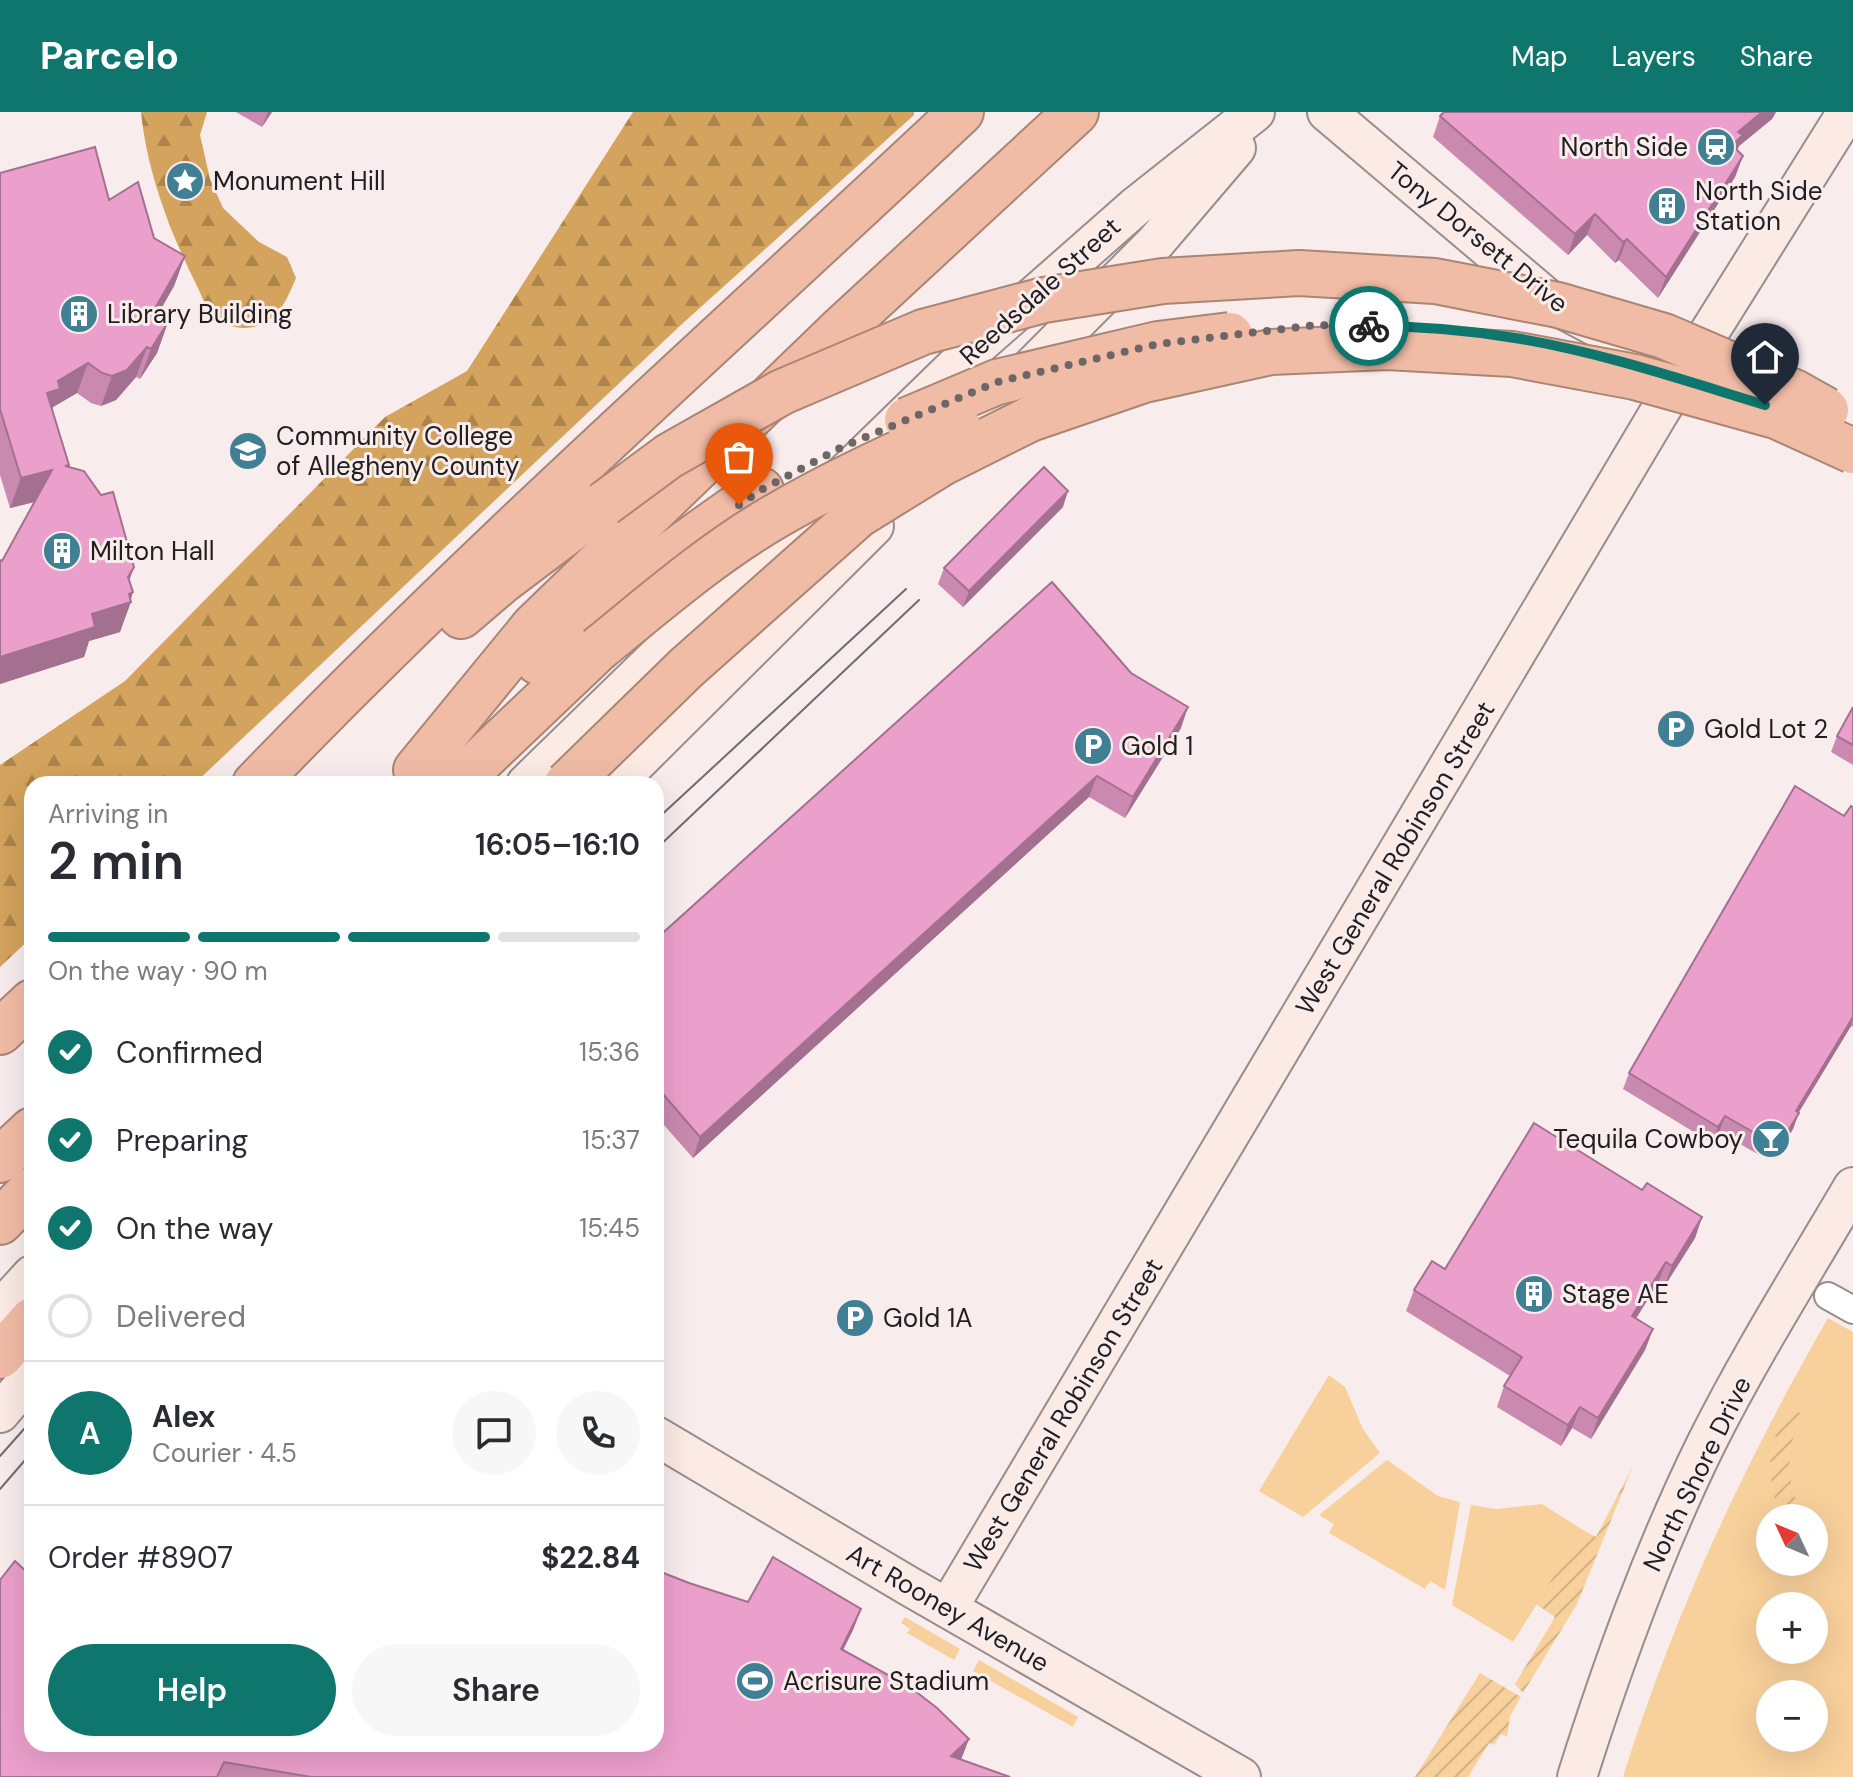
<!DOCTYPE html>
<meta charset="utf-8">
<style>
body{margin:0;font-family:"DM Sans",sans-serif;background:#f7f7f7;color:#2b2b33;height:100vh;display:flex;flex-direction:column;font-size:30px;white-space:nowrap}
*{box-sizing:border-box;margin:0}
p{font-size:26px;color:#7c7c81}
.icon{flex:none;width:44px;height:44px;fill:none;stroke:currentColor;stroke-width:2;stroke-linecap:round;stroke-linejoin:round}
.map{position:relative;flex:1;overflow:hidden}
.drawer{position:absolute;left:24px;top:664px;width:640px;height:976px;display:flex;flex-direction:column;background:#fff;border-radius:24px;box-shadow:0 8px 32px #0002}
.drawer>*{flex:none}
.needle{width:52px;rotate:314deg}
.buttons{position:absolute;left:1756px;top:1392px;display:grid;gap:16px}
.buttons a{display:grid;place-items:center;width:72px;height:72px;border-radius:50%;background:#fff;box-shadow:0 8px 32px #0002;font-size:40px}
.pin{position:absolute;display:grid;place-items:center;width:68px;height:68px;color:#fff;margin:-82px -34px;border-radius:50% 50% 50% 0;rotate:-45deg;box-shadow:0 0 8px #0007}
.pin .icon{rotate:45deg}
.courier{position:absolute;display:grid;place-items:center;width:80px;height:80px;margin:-40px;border:6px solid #0f766e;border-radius:50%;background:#fff;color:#222;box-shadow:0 2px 10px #0007}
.headline em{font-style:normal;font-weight:600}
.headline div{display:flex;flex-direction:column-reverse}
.headline{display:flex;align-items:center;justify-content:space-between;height:136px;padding:0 24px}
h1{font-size:52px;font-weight:600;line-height:60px}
.bar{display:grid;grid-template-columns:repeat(4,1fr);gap:12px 8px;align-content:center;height:96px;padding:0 24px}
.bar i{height:10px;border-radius:6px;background:#e1e1e2}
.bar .current{background:#0f766e}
.bar p{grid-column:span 4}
.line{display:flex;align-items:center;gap:20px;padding:0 24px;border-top:2px solid #e1e1e2}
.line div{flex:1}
.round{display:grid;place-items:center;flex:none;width:84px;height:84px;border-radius:42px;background:#f7f7f7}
ol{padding:0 24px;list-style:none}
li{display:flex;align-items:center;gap:24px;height:88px}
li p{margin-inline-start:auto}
li .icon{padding:8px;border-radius:50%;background:#0f766e;color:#fff;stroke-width:4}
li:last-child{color:#7c7c81}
li i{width:44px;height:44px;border:4px solid #e1e1e2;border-radius:50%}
.button{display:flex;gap:16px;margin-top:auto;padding:16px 24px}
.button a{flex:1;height:92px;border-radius:48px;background:#0f766e;color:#fff;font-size:32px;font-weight:600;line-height:92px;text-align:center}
.button a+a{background:#f7f7f7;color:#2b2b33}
header{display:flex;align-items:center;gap:48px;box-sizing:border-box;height:112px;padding:0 40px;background:#0f766e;color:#fff}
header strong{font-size:38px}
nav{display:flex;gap:44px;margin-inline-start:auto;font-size:28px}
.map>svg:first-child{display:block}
.green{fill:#f8d09b;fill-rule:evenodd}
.forest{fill:url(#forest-firs)}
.garden{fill:url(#garden-furrows)}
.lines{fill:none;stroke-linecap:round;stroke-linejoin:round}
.street-casing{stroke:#978d8d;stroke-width:30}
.secondary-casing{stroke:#978d8d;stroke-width:42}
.highway-casing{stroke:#a98576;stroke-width:48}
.street{stroke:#fff;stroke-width:26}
.secondary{stroke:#fbebe4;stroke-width:38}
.highway{stroke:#f1bca6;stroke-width:44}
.tram{stroke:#726b6c;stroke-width:2}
.highway-bridge-casing{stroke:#a98576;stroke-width:48;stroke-linecap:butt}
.highway-bridge{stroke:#f1bca6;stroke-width:44}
.wall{fill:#ca8aaf}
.shaded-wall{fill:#a4708f}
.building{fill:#eba0cc;stroke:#a4708f;stroke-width:2}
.done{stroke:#6d6666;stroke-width:8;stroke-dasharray:0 14.4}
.route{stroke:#0f766e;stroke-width:10}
.labels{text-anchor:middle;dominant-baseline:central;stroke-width:6;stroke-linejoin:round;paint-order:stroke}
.poi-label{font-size:26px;fill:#221e1e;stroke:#f8eced;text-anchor:start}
.street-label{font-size:26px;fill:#221e1e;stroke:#f8eced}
</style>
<header>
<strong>Parcelo</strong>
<nav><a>Map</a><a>Layers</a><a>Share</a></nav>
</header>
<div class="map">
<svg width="1853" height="1665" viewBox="0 0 1853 1665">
<defs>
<pattern id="forest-firs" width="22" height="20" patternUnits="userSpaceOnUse" patternTransform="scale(2)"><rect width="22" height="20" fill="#d4a35d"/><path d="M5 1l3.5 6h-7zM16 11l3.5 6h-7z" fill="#ac844c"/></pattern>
<pattern id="garden-furrows" width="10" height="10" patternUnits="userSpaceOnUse" patternTransform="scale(2)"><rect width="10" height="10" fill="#f8d09b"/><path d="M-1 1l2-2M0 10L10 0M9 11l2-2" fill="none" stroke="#d4b285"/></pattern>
</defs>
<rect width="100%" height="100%" fill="#f8eced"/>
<!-- green -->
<g class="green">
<path d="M1828 1206 1853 1220V1665H1623C1673 1504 1744 1352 1828 1206ZM1770 1406H1814V1450H1770ZM1770 1494H1814V1538H1770ZM1770 1582H1814V1626H1770Z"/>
<polygon points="1329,1263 1345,1275 1363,1317 1380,1341 1303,1405 1259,1379"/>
<polygon points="1387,1348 1438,1384 1460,1390 1445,1478 1430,1469 1425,1477 1329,1421 1334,1412 1319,1403"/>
<polygon points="1542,1392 1583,1418 1513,1530 1452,1493 1471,1393 1496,1397"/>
<polygon points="905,1505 960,1537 954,1548 907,1521 910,1517 901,1511"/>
<polygon points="979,1548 1078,1605 1073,1615 973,1559"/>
</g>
<!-- forest -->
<g class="forest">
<path d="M141 0H207L200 23 210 67 223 96 259 130 287 145 296 166C292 175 288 185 283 193 266 220 233 224 211 201 205 194 201 182 197 174 170 120 147 60 141 0Z"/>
<polygon points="633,0 914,0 914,3 682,212 194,672 32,672 32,825 0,855 0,653 125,569 385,305 467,259"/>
</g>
<!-- garden -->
<g class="garden">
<path d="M1791 1290 1802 1304C1784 1339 1786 1371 1803 1406H1783C1762 1366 1769 1327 1791 1290Z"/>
<polygon points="1633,1354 1577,1492 1523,1581 1515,1572 1555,1505 1536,1492 1583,1418 1596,1425"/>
<polygon points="1480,1561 1521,1585 1510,1604 1507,1625 1501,1622 1494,1633 1489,1631 1468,1665 1415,1665"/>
</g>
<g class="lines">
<defs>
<polyline id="street" points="1828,1184 1853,1198"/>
<g id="secondary">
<polyline points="1327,0 1555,193 1706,273"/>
<polyline points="945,342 1155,131 1236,36"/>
<polyline points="526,672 967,243 1135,95 1255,0"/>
<polyline points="615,672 874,414"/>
<polyline points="0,1198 32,1163"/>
<polyline points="0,1301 32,1263"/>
<polyline points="656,1324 907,1473 1241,1665"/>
<polyline points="948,1496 1660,299 1847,0"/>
<path d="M1577 1665C1613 1551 1653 1440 1706 1332 1750 1244 1803 1160 1853 1075"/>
</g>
<g id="highway">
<polyline points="461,504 502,469 604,392"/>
<path d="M538 550C609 487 683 431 761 378"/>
<polyline points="416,658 534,514 839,219 1076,0"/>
<path d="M255 672C480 438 724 223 961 0"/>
<polyline points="456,672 598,537"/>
<polyline points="0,920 32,890"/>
<polyline points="0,1048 32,1018"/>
<polyline points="0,1110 32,1077"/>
<polyline points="0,1244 32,1208"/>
</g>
</defs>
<!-- street casing -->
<use href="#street" class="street-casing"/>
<!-- secondary casing -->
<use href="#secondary" class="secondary-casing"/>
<!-- highway casing -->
<use href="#highway" class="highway-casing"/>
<!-- street -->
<use href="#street" class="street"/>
<!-- secondary -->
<use href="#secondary" class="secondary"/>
<!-- highway -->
<use href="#highway" class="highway"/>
<!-- tram -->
<g class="tram">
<polyline points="656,708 906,477"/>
<polyline points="656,737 919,488"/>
<polyline points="0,1344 32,1308"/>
<polyline points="0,1377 32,1340"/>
</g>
<defs>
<g id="highway-bridge">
<polyline points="907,308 997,270 1158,232 1230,223"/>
<polyline points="604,392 669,344 782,280 923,220 1044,188 1163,169 1299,161 1435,169 1558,193 1664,224 1794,280 1826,298"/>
<path d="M598 537C655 491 712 441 776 404 834 370 896 342 958 314"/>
<polyline points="567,672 686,556 858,403 942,351 1030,307 1144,268 1271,240 1387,235 1512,242 1635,265 1776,304 1853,339"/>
</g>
</defs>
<!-- highway-bridge casing -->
<use href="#highway-bridge" class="highway-bridge-casing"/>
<!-- highway-bridge -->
<use href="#highway-bridge" class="highway-bridge"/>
</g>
<!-- wall -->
<g class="wall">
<polygon points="236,0 272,0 262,15"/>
<polygon points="1444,0 1776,0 1772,7 1739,34 1737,38 1743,44 1735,65 1658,186 1619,148 1615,151 1587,123 1568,143 1433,25 1440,4"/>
<polygon points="0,61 109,88 154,126 185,144 174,174 157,203 168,210 157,241 140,267 136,265 116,288 101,294 91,291 77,281 53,295 52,299 69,353 68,355 134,455 129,469 133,480 120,520 89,529 84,545 0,572 0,448 2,449 35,390 10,396 0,363"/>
<polygon points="1063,395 963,495 938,472 944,456"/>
<polygon points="1131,561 1181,616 1125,706 1089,685 693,1046 656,1004 656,827"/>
<polygon points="1853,595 1853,653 1831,640 1837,624"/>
<polygon points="1853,695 1853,915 1851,914 1798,1001 1793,1017 1780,1038 1761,1044 1719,1020 1712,1031 1623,977 1629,961"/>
<polygon points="1642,1078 1702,1105 1695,1126 1664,1175 1658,1171 1636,1207 1653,1217 1645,1238 1591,1327 1572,1316 1561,1334 1497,1295 1504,1274 1510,1264 1406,1199 1414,1178 1445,1157"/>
<polygon points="689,1471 748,1490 861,1497 853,1518 843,1538 961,1648 1010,1665 0,1665 32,1632"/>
</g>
<!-- shaded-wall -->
<g class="shaded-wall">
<polygon points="268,0 272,0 262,15"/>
<polygon points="1762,0 1776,0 1772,7 1739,34 1735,44 1725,54 1738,20"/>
<polygon points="1743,44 1735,65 1658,186 1666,165"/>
<polygon points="1595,102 1587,123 1568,143 1575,122"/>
<polygon points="1627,127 1619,148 1615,151 1623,130"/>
<polygon points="185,144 174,174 142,231 153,200"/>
<polygon points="168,210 157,241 140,267 151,237"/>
<polygon points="147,235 136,265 116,288 101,294 112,264"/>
<polygon points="88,251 77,281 53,295 49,307 47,281 58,269"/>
<polygon points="52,358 42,388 10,396 21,366"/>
<polygon points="1068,379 1063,395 963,495 969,479"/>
<polygon points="134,455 123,485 133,480 130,490 131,490 120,520 89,529 84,545 0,572 0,545 92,502 128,465"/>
<polygon points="1188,595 1181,616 1125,706 1133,685"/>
<polygon points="1097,664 1089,685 693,1046 700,1025"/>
<polygon points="1853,905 1851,914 1790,1015 1796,999"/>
<polygon points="1799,1001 1793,1017 1780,1038 1761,1044 1767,1028"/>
<polygon points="1725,1004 1719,1020 1712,1031 1718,1015"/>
<polygon points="1702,1105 1695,1126 1664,1175 1672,1154"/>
<polygon points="1666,1150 1658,1171 1624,1225 1632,1204"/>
<polygon points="1653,1217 1645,1238 1591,1327 1598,1306"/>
<polygon points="1580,1295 1572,1316 1561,1334 1568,1313"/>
<polygon points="861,1497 853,1518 833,1558 841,1537"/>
<polygon points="969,1627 961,1648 951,1644"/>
</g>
<!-- building -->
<g class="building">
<polygon points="1444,0 1762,0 1738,20 1743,23 1732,33 1743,44 1666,165 1627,127 1623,130 1595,102 1575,122 1440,4"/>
<polygon points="95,35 109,88 138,70 154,126 185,144 153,200 168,210 151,237 147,235 127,258 112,264 102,261 88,251 58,269 60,277 47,281 69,353 65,354 84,359 101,383 113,380 134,455 128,465 133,480 129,482 131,490 92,502 95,515 0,545 0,448 2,449 52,358 21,366 0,297 0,61"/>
<polygon points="1044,355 1068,379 969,479 944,456"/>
<polygon points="1052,470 1131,561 1188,595 1133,685 1097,664 700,1025 656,974 656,827"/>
<polygon points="1853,595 1853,633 1837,624"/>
<polygon points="1795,674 1844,704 1851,694 1853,695 1853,905 1796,999 1799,1001 1786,1022 1767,1028 1725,1004 1718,1015 1629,961"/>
<polygon points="1534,1011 1642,1078 1647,1071 1702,1105 1672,1154 1666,1150 1632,1204 1653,1217 1598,1306 1580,1295 1568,1313 1504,1274 1522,1245 1414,1178 1432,1149 1445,1157"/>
<polygon points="773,1445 861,1497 841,1537 910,1575 937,1596 969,1627 951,1644 1010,1665 311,1665 224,1650 217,1665 0,1665 0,1468 15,1449 32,1465 32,1632 656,1632 656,1458 689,1471 748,1490"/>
</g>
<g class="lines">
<!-- done -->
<polyline class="done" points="739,393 761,378 842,335 997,270 1158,232 1316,213 1369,214"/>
<!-- route -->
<path class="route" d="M1369 214C1418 214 1466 218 1515 226 1600 240 1683 268 1765 293"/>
</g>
<!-- icons -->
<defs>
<symbol id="station-disc" viewBox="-11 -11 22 22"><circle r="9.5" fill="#418094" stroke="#f8eced"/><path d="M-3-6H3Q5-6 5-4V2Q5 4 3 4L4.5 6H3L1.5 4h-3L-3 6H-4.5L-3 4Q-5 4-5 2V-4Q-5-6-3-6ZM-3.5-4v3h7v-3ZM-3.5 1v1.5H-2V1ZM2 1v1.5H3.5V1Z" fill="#fff"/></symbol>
<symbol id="sight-disc" viewBox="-11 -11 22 22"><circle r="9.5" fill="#418094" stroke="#f8eced"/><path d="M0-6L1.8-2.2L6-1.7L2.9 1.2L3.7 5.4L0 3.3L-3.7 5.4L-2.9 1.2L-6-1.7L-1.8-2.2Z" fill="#fff"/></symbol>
<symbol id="building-disc" viewBox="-11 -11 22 22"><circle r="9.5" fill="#418094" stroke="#f8eced"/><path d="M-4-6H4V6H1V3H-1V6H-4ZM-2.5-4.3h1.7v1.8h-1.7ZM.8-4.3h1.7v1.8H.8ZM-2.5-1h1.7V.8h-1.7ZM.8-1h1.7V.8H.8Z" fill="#fff"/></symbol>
<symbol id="university-disc" viewBox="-11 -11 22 22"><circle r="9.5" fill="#418094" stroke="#f8eced"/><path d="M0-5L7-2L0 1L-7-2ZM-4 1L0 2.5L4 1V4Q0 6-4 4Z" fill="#fff"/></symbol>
<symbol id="parking-disc" viewBox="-11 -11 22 22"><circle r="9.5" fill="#418094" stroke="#f8eced"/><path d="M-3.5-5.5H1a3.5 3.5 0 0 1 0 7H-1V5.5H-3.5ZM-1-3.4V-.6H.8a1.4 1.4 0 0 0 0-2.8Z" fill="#fff"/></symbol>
<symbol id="bar-disc" viewBox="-11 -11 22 22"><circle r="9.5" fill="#418094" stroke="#f8eced"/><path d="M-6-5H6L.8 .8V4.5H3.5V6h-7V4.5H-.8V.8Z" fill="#fff"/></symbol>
<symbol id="stadium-disc" viewBox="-11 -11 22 22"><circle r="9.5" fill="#418094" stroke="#f8eced"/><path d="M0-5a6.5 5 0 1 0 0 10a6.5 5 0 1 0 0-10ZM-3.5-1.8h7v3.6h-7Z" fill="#fff"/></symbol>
</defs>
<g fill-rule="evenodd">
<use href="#station-disc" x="1694" y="13" width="44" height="44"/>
<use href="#sight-disc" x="163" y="47" width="44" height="44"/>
<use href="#building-disc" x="1645" y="72" width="44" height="44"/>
<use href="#building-disc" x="57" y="180" width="44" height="44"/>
<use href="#university-disc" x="226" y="317" width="44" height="44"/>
<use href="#building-disc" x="40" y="417" width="44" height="44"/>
<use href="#parking-disc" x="1654" y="595" width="44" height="44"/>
<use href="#parking-disc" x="1071" y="612" width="44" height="44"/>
<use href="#bar-disc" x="1749" y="1005" width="44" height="44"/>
<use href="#building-disc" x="1512" y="1160" width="44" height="44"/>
<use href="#parking-disc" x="833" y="1184" width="44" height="44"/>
<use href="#stadium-disc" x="733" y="1547" width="44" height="44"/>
</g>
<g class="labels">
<!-- poi labels -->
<g class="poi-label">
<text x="1688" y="35" text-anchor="end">North Side</text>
<text x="213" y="69">Monument Hill</text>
<text x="1695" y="79">North Side<tspan x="1695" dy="30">Station</tspan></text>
<text x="107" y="202">Library Building</text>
<text x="276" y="324">Community College<tspan x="276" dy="30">of Allegheny County</tspan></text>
<text x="90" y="439">Milton Hall</text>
<text x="1704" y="617">Gold Lot 2</text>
<text x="1121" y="634">Gold 1</text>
<text x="1743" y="1027" text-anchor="end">Tequila Cowboy</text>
<text x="1562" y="1182">Stage AE</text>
<text x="883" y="1206">Gold 1A</text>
<text x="783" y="1569">Acrisure Stadium</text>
</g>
<!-- street labels -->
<g class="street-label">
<text transform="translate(1478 125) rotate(39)">Tony Dorsett Drive</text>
<text transform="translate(1040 179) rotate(-42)">Reedsdale Street</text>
<text transform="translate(1395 746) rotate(-59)">West General Robinson Street</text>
<text transform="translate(1063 1303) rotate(-59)">West General Robinson Street</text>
<text transform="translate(1697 1362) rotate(-64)">North Shore Drive</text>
<text transform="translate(948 1496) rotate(30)">Art Rooney Avenue</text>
</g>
</g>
</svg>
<div class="buttons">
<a><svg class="needle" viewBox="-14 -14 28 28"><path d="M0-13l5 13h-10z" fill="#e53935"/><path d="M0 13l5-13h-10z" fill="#7c7c81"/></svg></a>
<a>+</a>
<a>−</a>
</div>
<div class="pin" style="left:739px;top:393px;background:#ea580c"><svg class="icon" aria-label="bag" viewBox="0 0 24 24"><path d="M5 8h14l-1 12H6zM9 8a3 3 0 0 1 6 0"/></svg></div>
<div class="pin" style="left:1765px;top:293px;background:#1f2937"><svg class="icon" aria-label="home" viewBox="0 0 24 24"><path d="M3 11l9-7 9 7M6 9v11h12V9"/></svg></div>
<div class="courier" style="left:1369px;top:214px"><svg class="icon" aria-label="bike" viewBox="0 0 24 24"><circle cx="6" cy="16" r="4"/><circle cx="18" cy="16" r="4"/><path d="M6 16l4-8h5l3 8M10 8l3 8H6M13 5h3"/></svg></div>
<section class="drawer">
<div class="headline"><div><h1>2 min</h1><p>Arriving in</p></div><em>16:05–16:10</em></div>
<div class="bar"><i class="current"></i><i class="current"></i><i class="current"></i><i></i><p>On the way · 90 m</p></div>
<ol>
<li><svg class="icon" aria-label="check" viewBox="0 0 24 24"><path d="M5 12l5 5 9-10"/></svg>Confirmed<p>15:36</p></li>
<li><svg class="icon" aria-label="check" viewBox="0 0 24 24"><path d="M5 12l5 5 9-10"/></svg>Preparing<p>15:37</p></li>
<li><svg class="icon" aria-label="check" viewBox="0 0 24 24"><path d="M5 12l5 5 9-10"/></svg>On the way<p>15:45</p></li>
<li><i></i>Delivered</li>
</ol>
<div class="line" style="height:144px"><b class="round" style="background:#0f766e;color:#fff">A</b><div><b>Alex</b><p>Courier · 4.5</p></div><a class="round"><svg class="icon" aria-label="chat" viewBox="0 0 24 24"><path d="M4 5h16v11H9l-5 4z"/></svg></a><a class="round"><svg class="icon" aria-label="phone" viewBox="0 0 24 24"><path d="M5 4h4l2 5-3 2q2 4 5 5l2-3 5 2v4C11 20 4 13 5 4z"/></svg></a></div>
<div class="line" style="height:104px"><div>Order #8907</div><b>$22.84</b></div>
<div class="button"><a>Help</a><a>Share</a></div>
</section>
</div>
